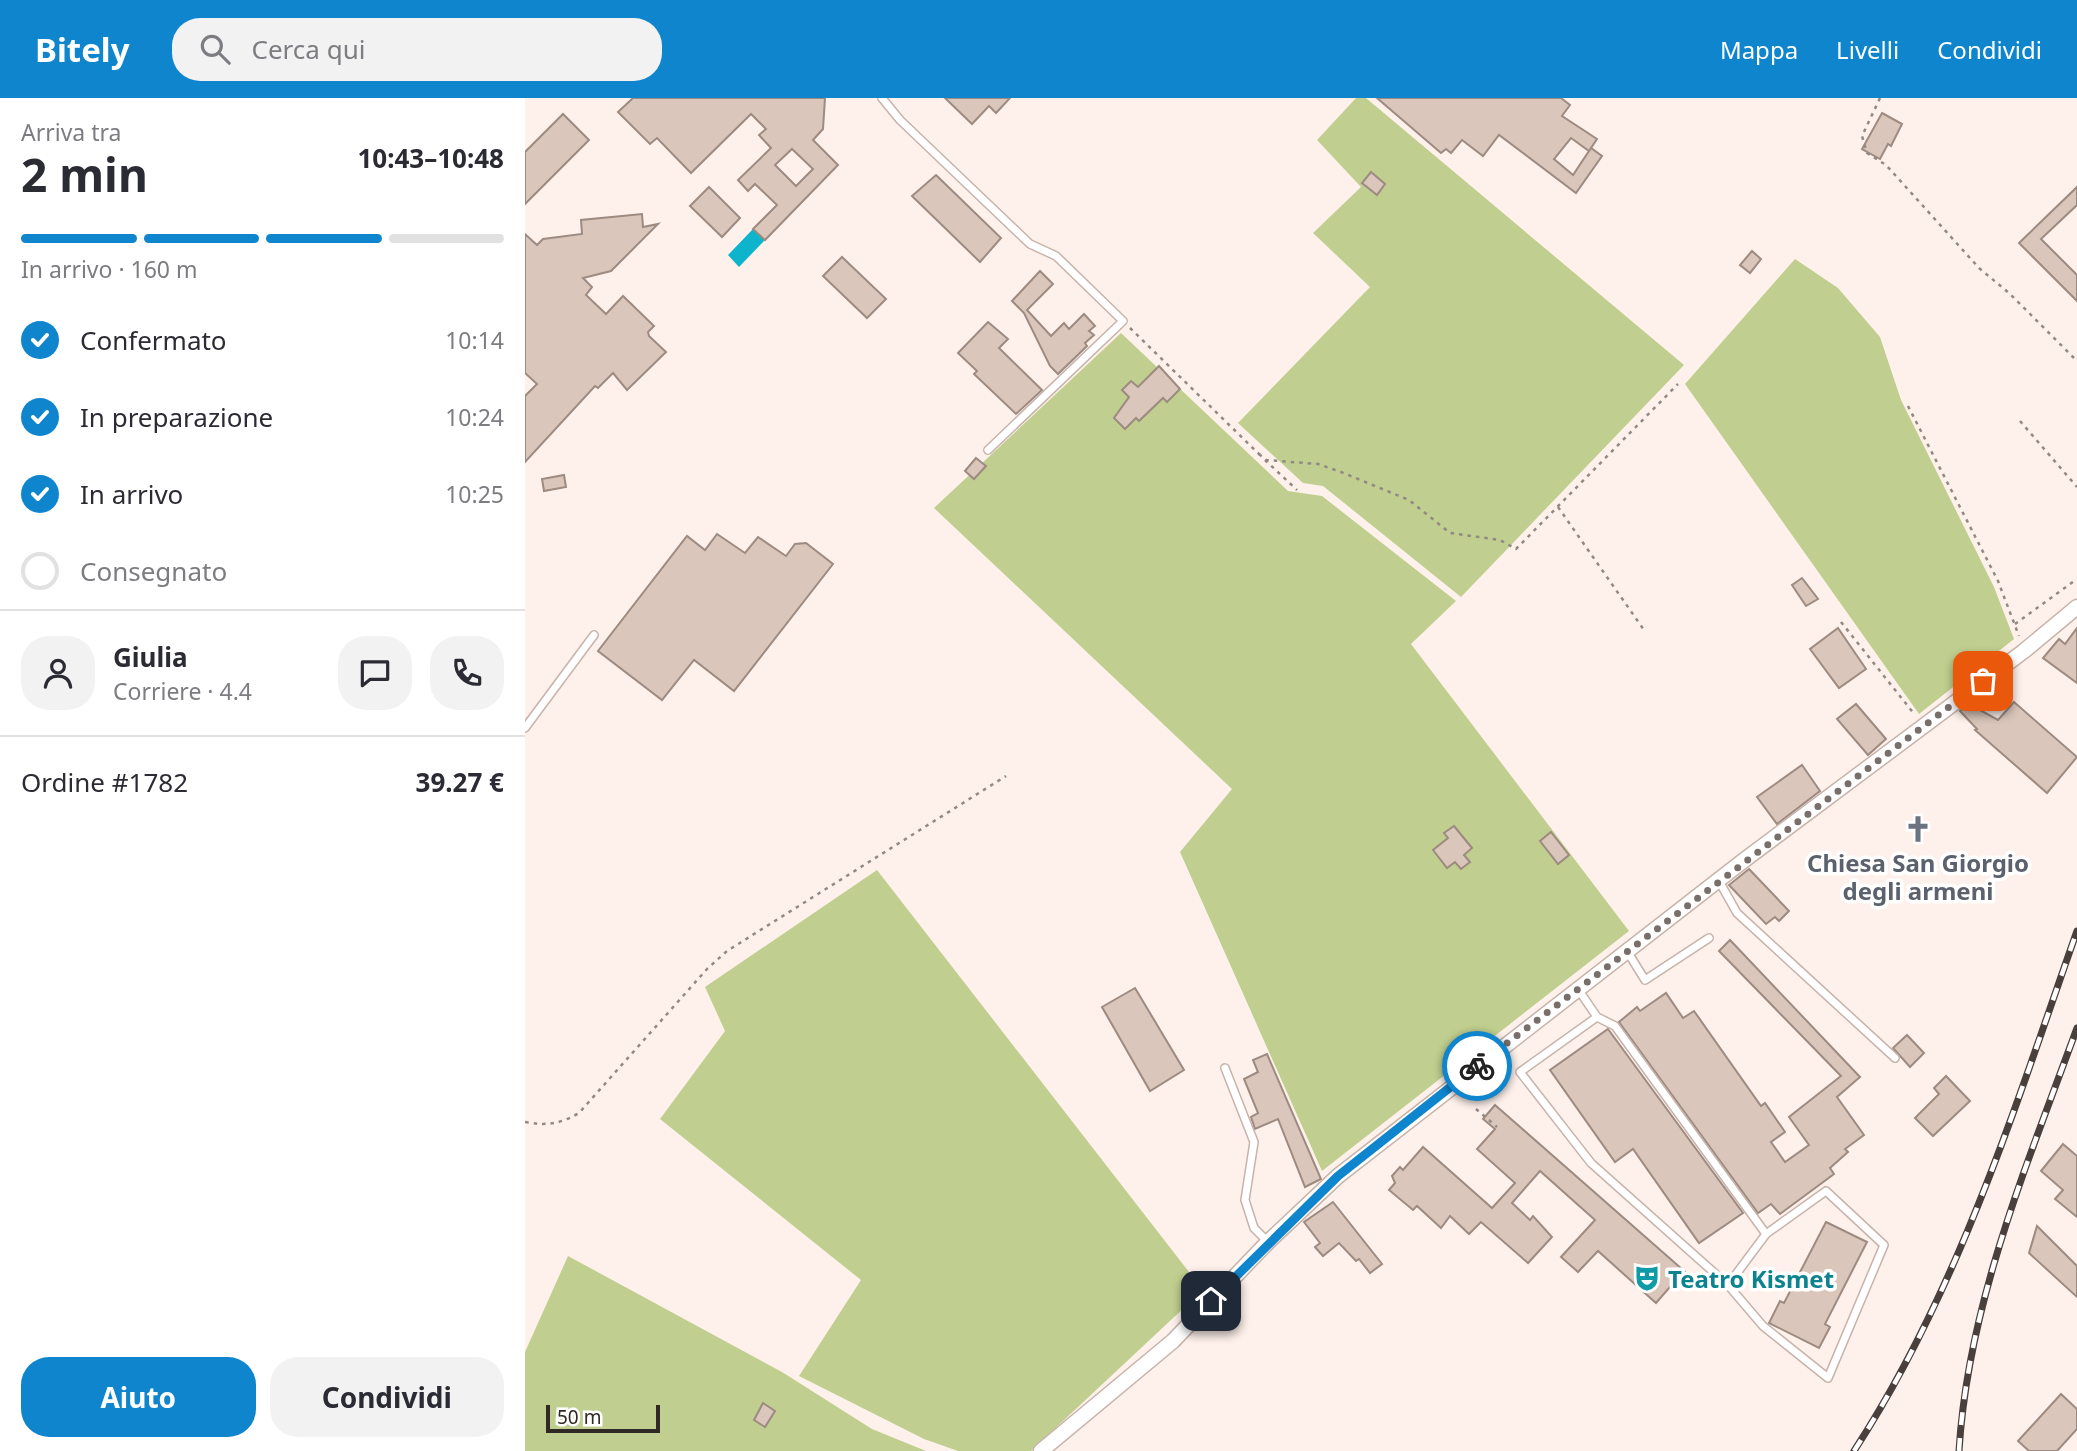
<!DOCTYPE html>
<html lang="it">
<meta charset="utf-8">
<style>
body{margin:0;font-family:"Noto Sans",sans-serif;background:#f2f2f3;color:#2b2b33;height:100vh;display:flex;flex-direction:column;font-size:26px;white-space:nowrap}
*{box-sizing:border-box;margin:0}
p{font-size:23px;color:#7c7c81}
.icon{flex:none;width:38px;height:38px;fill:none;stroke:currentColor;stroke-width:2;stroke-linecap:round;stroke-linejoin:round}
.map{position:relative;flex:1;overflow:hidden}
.side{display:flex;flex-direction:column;background:#fff;width:525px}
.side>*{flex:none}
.scale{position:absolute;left:21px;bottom:18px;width:114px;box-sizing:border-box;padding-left:7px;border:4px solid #302824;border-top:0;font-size:19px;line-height:24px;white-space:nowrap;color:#302824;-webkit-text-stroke:5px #fff;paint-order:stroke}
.pin{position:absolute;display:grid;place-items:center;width:60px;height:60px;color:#fff;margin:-30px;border-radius:14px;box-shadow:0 4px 10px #0006}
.courier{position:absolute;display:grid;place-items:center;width:70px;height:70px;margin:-35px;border:5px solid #0e85cd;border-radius:50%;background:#fff;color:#222;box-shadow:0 2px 9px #0007}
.headline em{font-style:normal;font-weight:700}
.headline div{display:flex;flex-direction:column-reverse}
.headline{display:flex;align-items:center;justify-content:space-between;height:119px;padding:0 21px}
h1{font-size:46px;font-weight:700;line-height:52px}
.bar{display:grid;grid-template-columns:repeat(4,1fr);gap:10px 7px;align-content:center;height:84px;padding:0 21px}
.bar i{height:9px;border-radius:5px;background:#e1e1e2}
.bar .selected{background:#0e85cd}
.bar p{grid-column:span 4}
.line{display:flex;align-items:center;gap:18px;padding:0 21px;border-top:2px solid #e1e1e2}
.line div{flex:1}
.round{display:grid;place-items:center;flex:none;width:74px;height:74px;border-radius:28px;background:#f2f2f3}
ol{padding:0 21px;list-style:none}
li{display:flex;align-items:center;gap:21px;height:77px}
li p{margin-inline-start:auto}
li .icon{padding:7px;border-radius:50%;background:#0e85cd;color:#fff;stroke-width:4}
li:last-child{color:#7c7c81}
li i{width:38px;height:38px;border:4px solid #e1e1e2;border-radius:50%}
.primary-button{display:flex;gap:14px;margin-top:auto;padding:14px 21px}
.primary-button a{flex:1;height:80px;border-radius:28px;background:#0e85cd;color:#fff;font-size:28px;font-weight:700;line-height:80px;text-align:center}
.primary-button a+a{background:#f2f2f3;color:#2b2b33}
header{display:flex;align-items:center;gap:42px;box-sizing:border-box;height:98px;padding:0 35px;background:#0e85cd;color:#fff}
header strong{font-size:33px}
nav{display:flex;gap:38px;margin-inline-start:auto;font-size:24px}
.search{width:490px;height:63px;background:#f2f2f3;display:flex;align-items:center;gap:18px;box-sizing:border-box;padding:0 24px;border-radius:28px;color:#7c7c81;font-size:26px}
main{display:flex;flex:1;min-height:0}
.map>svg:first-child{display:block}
.green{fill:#c0cf8f}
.water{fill:#0eb4cb}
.building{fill:#dac6bb;stroke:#9d8a80;stroke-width:2;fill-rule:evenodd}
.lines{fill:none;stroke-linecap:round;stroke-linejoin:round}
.lane-casing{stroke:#c7b3a9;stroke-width:10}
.street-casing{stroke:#c7b3a9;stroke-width:17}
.path{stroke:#938984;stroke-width:2.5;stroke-dasharray:3.5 5;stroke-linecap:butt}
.lane{stroke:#fff;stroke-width:7}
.street{stroke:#fff;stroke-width:14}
.rail-casing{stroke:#49403c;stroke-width:7}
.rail{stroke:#fff;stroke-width:4.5;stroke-dasharray:13;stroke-linecap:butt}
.done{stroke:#786e6a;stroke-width:7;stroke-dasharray:0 12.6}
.route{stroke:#0e85cd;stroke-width:9}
.labels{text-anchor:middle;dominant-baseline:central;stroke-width:7;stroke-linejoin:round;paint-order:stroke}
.worship-label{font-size:24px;font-weight:bold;fill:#5b616d;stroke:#fff}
.culture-label{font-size:24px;font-weight:bold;fill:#0d838f;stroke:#fff;text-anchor:start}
</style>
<header>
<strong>Bitely</strong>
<div class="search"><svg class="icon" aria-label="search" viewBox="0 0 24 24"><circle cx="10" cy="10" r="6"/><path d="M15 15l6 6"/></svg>Cerca qui</div>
<nav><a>Mappa</a><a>Livelli</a><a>Condividi</a></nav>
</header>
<main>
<section class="side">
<div class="headline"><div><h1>2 min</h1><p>Arriva tra</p></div><em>10:43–10:48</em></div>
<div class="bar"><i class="selected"></i><i class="selected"></i><i class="selected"></i><i></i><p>In arrivo · 160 m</p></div>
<ol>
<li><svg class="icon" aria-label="check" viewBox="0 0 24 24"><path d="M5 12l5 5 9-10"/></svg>Confermato<p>10:14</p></li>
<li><svg class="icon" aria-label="check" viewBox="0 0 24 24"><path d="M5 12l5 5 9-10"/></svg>In preparazione<p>10:24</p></li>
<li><svg class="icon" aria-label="check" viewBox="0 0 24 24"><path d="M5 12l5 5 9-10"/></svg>In arrivo<p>10:25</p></li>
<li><i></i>Consegnato</li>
</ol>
<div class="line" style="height:126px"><a class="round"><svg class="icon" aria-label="person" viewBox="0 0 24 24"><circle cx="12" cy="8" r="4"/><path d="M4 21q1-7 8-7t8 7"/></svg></a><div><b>Giulia</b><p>Corriere · 4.4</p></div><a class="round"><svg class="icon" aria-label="chat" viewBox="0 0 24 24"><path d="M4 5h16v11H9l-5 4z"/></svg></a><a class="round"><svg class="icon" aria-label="phone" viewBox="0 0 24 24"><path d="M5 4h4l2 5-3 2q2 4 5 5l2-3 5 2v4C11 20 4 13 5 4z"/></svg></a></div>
<div class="line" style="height:91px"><div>Ordine #1782</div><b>39.27 €</b></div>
<div class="primary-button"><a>Aiuto</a><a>Condividi</a></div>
</section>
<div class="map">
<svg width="1552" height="1353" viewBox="0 0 1552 1353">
<rect width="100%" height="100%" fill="#fef1eb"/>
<!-- green -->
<g class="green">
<polygon points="831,0 841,0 1159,267 936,499 798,388 778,385 713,325 845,189 788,135 836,89 792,42"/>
<polygon points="1270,161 1313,190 1355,239 1376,302 1469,489 1489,541 1394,616 1160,286"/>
<polygon points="596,235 763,393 797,398 931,503 886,546 1104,833 797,1073 655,754 707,691 409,410"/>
<polygon points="352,772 678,1192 506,1353 433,1353 399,1341 274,1278 336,1182 135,1021 200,933 180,889"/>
<polygon points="43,1158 257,1274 347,1331 401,1353 0,1353 0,1254"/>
</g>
<!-- water -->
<polygon class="water" points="228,131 240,142 214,169 203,157"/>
<!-- building -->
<g class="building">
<path d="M108 0H300L298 31 288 42 313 67 240 142 228 131 252 107 230 86 223 93 213 82 246 50 234 37 241 31 226 16 166 75 132 40 125 46 93 14ZM267 51 288 71 271 88 250 67Z"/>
<polygon points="420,0 485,0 471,15 464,8 447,26"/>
<polygon points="852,0 1036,0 1045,7 1037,18 1072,41 1064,53 1046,40 1029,61 1048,77 1066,50 1077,58 1051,95 974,37 958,58 937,42 926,55 921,51 916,55"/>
<polygon points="1357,15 1377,26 1366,48 1363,46 1355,61 1337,51"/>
<polygon points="38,16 64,42 0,106 0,54"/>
<polygon points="846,74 860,86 852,97 837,85"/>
<polygon points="411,77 476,140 455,164 387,98"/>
<polygon points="184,89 215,120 197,139 165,108"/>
<polygon points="1552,89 1552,107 1516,141 1552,177 1552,203 1494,145"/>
<polygon points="117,116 118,129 133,126 86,173 58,180 67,189 61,197 81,216 98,198 129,228 123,234 124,238 141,254 102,292 88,275 73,290 70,288 0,364 0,298 12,286 0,275 0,136 12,147 18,141 57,136 56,122"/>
<polygon points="1227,153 1236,161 1225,175 1215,167"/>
<polygon points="317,159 361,201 342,220 298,178"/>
<polygon points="515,173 528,186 502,212 526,238 539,225 544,231 559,216 570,228 564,233 569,237 560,245 562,248 533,276 525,268 499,215 487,203"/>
<polygon points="463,224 483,241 474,250 517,292 491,316 449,276 452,273 433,255"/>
<polygon points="634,268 655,291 642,304 638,300 614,323 611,320 600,331 589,320 604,299 597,292 606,283 613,289"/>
<polygon points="451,360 461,368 449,381 440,373"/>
<polygon points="39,377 41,389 19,393 17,381"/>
<polygon points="192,436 220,455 233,439 261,458 270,446 281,445 308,466 209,593 169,562 137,602 73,553 162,438 180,452"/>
<polygon points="1277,480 1293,501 1281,508 1267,487"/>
<polygon points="1313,530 1341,571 1314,590 1285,551"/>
<polygon points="1552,530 1552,585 1518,560 1534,541 1540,546"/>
<polygon points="1489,604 1552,659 1522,695 1450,632 1452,631 1435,613 1444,606 1473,622"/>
<polygon points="1331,606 1361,641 1343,657 1312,621"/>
<polygon points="1277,667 1295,693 1252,726 1232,699"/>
<polygon points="929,728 947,750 939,757 945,764 936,771 930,764 922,770 908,752 923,740 919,735"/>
<polygon points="1026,734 1044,757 1033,766 1015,743"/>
<polygon points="1224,771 1264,813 1254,823 1250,819 1241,826 1204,787"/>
<polygon points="1205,842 1335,979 1312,999 1339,1037 1320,1051 1323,1054 1305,1070 1309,1076 1255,1116 1246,1106 1233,1115 1094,924 1112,909 1115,913 1141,895 1158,920 1169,913 1236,1008 1240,1005 1260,1034 1246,1044 1260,1064 1284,1047 1264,1019 1316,978 1194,853"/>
<polygon points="610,890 659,972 625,993 577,909"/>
<polygon points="1083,931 1218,1115 1174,1145 1108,1051 1090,1064 1025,972"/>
<polygon points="1382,937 1399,955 1385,969 1368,950"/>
<polygon points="742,956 796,1081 780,1089 753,1021 730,1031 726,1019 733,1015 719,981 733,974 728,962"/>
<polygon points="1421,978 1445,1003 1408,1038 1390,1020 1414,996 1409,990"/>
<polygon points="970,1007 1166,1179 1158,1189 1151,1182 1131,1205 1073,1153 1053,1174 1036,1159 1070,1122 1015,1073 987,1105 1005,1122 1008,1118 1027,1139 1003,1165 956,1124 944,1136 925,1118 916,1130 892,1108 888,1112 864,1092 870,1085 867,1078 875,1069 878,1072 898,1049 967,1110 990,1085 952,1051 970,1031 958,1021"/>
<polygon points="1538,1046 1552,1058 1552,1119 1530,1101 1538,1092 1516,1073"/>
<polygon points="808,1104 857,1166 845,1175 834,1161 831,1163 814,1145 798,1158 790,1149 795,1145 779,1124"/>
<polygon points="1301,1124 1342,1144 1300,1226 1305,1229 1294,1250 1244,1225 1255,1203 1259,1205"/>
<polygon points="1512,1128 1552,1168 1552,1199 1504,1155"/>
<polygon points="1536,1296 1552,1311 1552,1331 1532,1353 1504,1353 1493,1343"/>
<polygon points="238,1305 250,1313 240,1329 229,1322"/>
</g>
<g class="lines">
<defs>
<g id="lane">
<polyline points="357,0 375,22 505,146 531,158 598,223 463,352"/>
<polyline points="0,630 69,537"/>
<polyline points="1194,783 1212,815 1370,960"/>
<polyline points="1102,853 1120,882 1184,840"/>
<polyline points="1053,891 1072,919 1090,928 1241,1136"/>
<polyline points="1072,919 995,974 1066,1065 1203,1187 1241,1136 1301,1093 1359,1147 1303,1280 1238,1228 1203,1187"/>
<polyline points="700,970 729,1044 720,1102 729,1130 743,1144"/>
</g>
<polyline id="street" points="516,1353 648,1243 743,1144 813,1078 1218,763 1499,553 1552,509"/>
</defs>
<!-- lane casing -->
<use href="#lane" class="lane-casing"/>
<!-- street casing -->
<use href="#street" class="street-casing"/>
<!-- path -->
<g class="path">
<polyline points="1355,0 1337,38 1342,55 1361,67 1454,170 1484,195 1552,263"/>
<polyline points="605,230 736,358"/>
<polyline points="1383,308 1473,483 1494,538"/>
<polyline points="1495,323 1552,389"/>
<polyline points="734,356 741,362 793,366 816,374 884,402 925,435 975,442 991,451 1153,286"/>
<polyline points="740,362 772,392"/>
<polyline points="1033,409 1119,532"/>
<polyline points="1316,524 1390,617"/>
<polyline points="1490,526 1552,481"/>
<polyline points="951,1011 972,1029"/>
<path d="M0 1024C22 1028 35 1026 54 1015L182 871 202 853 481 678"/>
</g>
<!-- lane -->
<use href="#lane" class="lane"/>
<!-- street -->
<use href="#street" class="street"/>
<defs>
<g id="rail">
<path d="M1329 1353C1433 1193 1489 1012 1552 833"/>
<path d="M1434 1353C1443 1205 1502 1067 1552 930"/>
</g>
</defs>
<!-- rail casing -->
<use href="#rail" class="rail-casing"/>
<!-- rail -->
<use href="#rail" class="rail"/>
</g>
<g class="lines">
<!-- done -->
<polyline class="done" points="952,968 1458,583"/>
<!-- route -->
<polyline class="route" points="686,1203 813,1078 952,968"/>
</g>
<!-- icons -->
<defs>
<symbol id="church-bare" viewBox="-9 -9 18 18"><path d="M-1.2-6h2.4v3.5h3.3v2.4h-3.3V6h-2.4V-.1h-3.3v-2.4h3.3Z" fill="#6b7280" stroke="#fff" stroke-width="2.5" paint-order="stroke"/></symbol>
<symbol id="theatre-bare" viewBox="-9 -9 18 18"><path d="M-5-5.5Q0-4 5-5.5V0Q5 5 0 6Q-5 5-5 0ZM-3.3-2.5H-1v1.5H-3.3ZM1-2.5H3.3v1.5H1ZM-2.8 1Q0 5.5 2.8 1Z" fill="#0f9aa8" stroke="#fff" stroke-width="2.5" paint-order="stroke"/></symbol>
</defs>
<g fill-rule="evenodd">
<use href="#church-bare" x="1374" y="712" width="38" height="38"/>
<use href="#theatre-bare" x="1103" y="1161" width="38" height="38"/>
</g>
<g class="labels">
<!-- worship labels -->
<g class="worship-label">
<text x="1393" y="764">Chiesa San Giorgio<tspan x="1393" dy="28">degli armeni</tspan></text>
</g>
<!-- culture labels -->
<g class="culture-label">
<text x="1143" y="1180">Teatro Kismet</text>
</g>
</g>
</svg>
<div class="scale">50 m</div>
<div class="pin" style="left:1458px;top:583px;background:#ea580c"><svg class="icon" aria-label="bag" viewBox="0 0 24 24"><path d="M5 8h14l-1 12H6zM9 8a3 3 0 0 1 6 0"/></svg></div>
<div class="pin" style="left:686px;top:1203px;background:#1f2937"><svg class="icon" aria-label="home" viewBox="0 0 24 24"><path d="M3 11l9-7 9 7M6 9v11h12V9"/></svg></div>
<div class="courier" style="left:952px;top:968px"><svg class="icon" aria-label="bike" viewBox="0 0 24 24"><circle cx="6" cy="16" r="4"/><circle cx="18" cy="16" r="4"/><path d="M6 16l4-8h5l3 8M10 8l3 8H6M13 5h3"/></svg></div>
</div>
</main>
